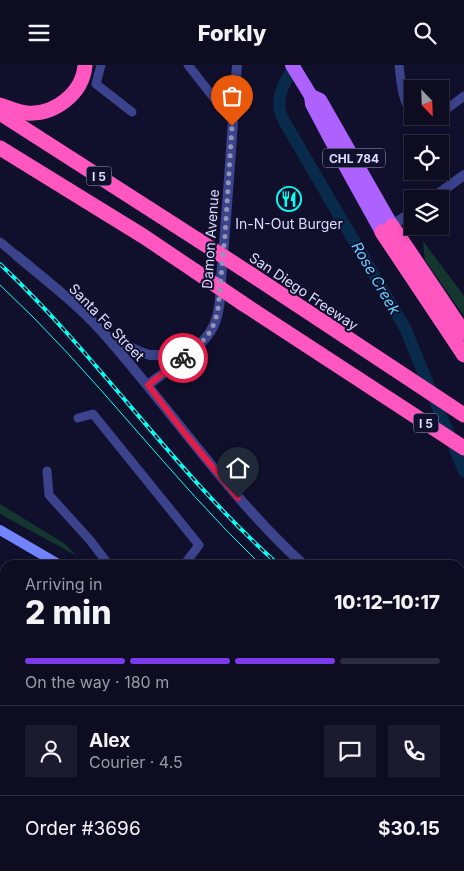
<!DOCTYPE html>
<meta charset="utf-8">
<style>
body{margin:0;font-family:Inter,sans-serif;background:#1b1a2e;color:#f1f3f6;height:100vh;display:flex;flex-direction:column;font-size:19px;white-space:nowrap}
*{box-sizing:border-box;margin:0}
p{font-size:16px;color:#9a9ba5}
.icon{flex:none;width:28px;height:28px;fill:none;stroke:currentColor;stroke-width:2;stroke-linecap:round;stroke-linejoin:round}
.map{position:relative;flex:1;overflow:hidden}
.side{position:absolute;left:0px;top:495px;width:465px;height:311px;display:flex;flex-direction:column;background:#0d0c21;border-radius:15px 15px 0 0;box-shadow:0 2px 8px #0003,0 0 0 1px #2d2c3f}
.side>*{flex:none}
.needle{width:32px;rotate:157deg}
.tools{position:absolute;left:404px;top:15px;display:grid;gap:10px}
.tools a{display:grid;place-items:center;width:45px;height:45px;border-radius:0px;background:#0d0c21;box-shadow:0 2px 8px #0003,0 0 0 1px #2d2c3f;font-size:25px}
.pin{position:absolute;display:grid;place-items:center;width:42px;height:42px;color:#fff;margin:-51px -21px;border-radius:50% 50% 50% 0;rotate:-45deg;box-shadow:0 0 5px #0007}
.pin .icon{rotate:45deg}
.courier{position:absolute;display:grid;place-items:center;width:50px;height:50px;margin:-25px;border:4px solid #e11d48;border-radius:50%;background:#fff;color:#222;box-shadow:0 1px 6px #0007}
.summary em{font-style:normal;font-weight:800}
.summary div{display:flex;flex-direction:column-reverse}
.summary{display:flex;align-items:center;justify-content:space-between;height:85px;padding:0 25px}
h1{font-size:32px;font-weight:800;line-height:38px}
.bar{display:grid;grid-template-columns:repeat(4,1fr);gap:8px 5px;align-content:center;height:60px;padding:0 25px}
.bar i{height:6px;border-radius:4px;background:#2d2c3f}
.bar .selected{background:#7c3aed}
.bar p{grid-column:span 4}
.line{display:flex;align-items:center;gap:12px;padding:0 25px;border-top:1px solid #2d2c3f}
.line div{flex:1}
.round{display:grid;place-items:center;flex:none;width:52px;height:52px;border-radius:0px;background:#1b1a2e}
header{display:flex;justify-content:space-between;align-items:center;height:65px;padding:0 25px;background:#0d0c21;font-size:22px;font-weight:800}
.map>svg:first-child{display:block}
.green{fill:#13362f}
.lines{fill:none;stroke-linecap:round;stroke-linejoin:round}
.river{stroke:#092b4b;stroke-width:12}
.minor{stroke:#3a438c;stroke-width:9}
.tertiary{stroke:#3a438c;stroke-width:10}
.secondary{stroke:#7283ff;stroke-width:10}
.primary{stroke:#ad62ff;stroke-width:14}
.motorway{stroke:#ff56c0;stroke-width:15}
.tram{stroke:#07fff4;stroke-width:1}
.rail-casing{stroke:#07fff4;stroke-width:4}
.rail{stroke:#11102c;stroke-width:2;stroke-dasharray:5.5;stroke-linecap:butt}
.motorway-bridge{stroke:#ff56c0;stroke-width:15}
.done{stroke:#9495b5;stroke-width:5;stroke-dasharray:0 9}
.route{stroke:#e11d48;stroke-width:6}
.labels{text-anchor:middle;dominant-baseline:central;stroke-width:4;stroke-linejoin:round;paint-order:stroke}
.shield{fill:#11102c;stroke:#9e9fc0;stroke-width:1}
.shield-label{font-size:12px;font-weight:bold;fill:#dbdcff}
.poi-label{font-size:14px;fill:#dbdcff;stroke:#11102c}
.street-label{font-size:14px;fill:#dbdcff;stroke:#11102c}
.water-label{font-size:15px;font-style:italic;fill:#69cfff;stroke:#11102c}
</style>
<header><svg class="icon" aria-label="menu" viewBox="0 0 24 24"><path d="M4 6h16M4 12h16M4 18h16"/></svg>Forkly<svg class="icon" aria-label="search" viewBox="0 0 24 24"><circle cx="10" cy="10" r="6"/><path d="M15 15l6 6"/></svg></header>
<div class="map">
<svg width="464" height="806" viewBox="0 0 464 806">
<rect width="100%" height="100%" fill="#11102c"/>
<!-- green -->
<g class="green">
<polygon points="423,176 464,231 464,251 425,195"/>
<polygon points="0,439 65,479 77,491 0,449"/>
</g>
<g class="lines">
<!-- river -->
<path class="river" d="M295 0C287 14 276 29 280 46 282 54 287 61 291 68L405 263 464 406"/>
<!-- minor -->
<g class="minor">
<polyline points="101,0 96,19 132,47"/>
<polyline points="188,0 221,42 234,44"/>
<path d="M399 0C401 15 401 35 412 47"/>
<polyline points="440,49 464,31"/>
<polyline points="418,51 426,53 432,51"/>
<polyline points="0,177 17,191"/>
<polyline points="78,353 93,349 199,480 184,500"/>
<polyline points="47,406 49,430 89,474 109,500"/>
<polyline points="0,594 5,599"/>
<polyline points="146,801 148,806"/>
<polyline points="171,806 182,801"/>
</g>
<!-- tertiary -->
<g class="tertiary">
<polyline points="431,134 464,110"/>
<polyline points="388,163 412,147"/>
<path d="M17 191C47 216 79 240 105 270 172 346 228 431 304 500"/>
<polyline points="110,272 140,287 150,290 187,290"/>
<path d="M148 320C168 304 202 284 213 262 222 245 220 220 222 202 228 135 232 67 237 0"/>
<polyline points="460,616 464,619"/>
<polyline points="330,806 333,801"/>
</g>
<!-- secondary -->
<g class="secondary">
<polyline points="0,465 60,500"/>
<polyline points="460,754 464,756"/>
</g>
<!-- primary -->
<g class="primary">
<polyline points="292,0 311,31 312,39 331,75 382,167"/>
<polyline points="311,31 320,35 392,161"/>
</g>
<!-- motorway -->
<g class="motorway">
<path d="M0 40C9 43 17 47 27 48 55 50 83 28 85 0"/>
<polyline points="0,48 198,175"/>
<polyline points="0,83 143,171 195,206"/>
<polyline points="392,161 464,268"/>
<polyline points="382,167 464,290"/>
<polyline points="252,210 464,350"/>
<polyline points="242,238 464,383"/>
</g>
<!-- tram -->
<g class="tram">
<path d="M0 220C94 307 169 412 261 500"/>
<polyline points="460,655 464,657"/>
</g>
<defs>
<g id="rail">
<path d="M0 199C100 293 176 409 279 500"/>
<polyline points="460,635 464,638"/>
</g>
</defs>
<!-- rail casing -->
<use href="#rail" class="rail-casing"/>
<!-- rail -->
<use href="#rail" class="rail"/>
<!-- motorway-bridge -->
<g class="motorway-bridge">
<polyline points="198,175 252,210"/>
<polyline points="195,206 242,238"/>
</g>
</g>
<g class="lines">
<!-- done -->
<polyline class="done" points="183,293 207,272 215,257 218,244 225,170 232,61"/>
<!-- route -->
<polyline class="route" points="183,293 148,320 183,366 238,433"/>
</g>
<!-- icons -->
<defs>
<symbol id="restaurant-ring" viewBox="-11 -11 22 22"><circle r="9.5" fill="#11102c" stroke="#07fff4" stroke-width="1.5"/><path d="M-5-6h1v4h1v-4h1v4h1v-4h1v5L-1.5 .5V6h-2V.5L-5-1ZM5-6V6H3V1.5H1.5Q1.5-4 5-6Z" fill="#07fff4"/></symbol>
</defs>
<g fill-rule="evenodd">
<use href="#restaurant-ring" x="275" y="120" width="28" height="28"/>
</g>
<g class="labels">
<!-- shield labels -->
<g class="shield">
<rect x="323" y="83.5" width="62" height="19" rx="4"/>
<rect x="86.5" y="101.5" width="25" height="19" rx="4"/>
<rect x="413.5" y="348.5" width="25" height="19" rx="4"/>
</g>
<g class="shield-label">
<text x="354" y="93">CHL 784</text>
<text x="99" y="111">I 5</text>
<text x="426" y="358">I 5</text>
</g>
<!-- poi labels -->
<g class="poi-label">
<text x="289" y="158">In-N-Out Burger</text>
</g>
<!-- street labels -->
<g class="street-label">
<text transform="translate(210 174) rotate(-86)">Damon Avenue</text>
<text transform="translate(304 226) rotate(34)">San Diego Freeway</text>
<text transform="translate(107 257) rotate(46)">Santa Fe Street</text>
</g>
<!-- water labels -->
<g class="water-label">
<text transform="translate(376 213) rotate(60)">Rose Creek</text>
</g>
</g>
</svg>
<div class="tools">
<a><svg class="needle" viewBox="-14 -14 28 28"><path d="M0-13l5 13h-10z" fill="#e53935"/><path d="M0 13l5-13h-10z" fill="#9a9ba5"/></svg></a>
<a><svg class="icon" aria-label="locate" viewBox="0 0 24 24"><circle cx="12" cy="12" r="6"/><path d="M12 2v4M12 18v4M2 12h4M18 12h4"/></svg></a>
<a><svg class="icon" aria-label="layers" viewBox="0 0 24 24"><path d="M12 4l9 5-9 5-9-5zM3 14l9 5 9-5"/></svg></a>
</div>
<div class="pin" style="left:232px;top:61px;background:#ea580c"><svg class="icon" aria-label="bag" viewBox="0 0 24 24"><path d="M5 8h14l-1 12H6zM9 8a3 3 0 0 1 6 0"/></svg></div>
<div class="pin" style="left:238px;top:433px;background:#1f2937"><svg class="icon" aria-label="home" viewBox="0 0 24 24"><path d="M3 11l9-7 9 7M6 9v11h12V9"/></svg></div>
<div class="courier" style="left:183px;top:293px"><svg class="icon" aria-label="bike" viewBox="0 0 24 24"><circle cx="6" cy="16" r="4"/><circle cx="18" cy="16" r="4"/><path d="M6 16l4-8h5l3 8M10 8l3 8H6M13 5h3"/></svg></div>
<section class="side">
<div class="summary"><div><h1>2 min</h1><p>Arriving in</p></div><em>10:12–10:17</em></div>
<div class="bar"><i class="selected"></i><i class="selected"></i><i class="selected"></i><i></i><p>On the way · 180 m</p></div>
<div class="line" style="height:90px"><a class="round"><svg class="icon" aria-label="person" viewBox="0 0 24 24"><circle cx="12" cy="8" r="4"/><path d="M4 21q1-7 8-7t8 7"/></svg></a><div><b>Alex</b><p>Courier · 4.5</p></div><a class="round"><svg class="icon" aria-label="chat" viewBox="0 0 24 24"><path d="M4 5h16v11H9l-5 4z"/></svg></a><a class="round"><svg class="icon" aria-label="phone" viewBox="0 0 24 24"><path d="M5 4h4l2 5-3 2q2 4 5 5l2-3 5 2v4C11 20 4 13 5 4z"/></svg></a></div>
<div class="line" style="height:65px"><div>Order #3696</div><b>$30.15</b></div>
</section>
</div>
